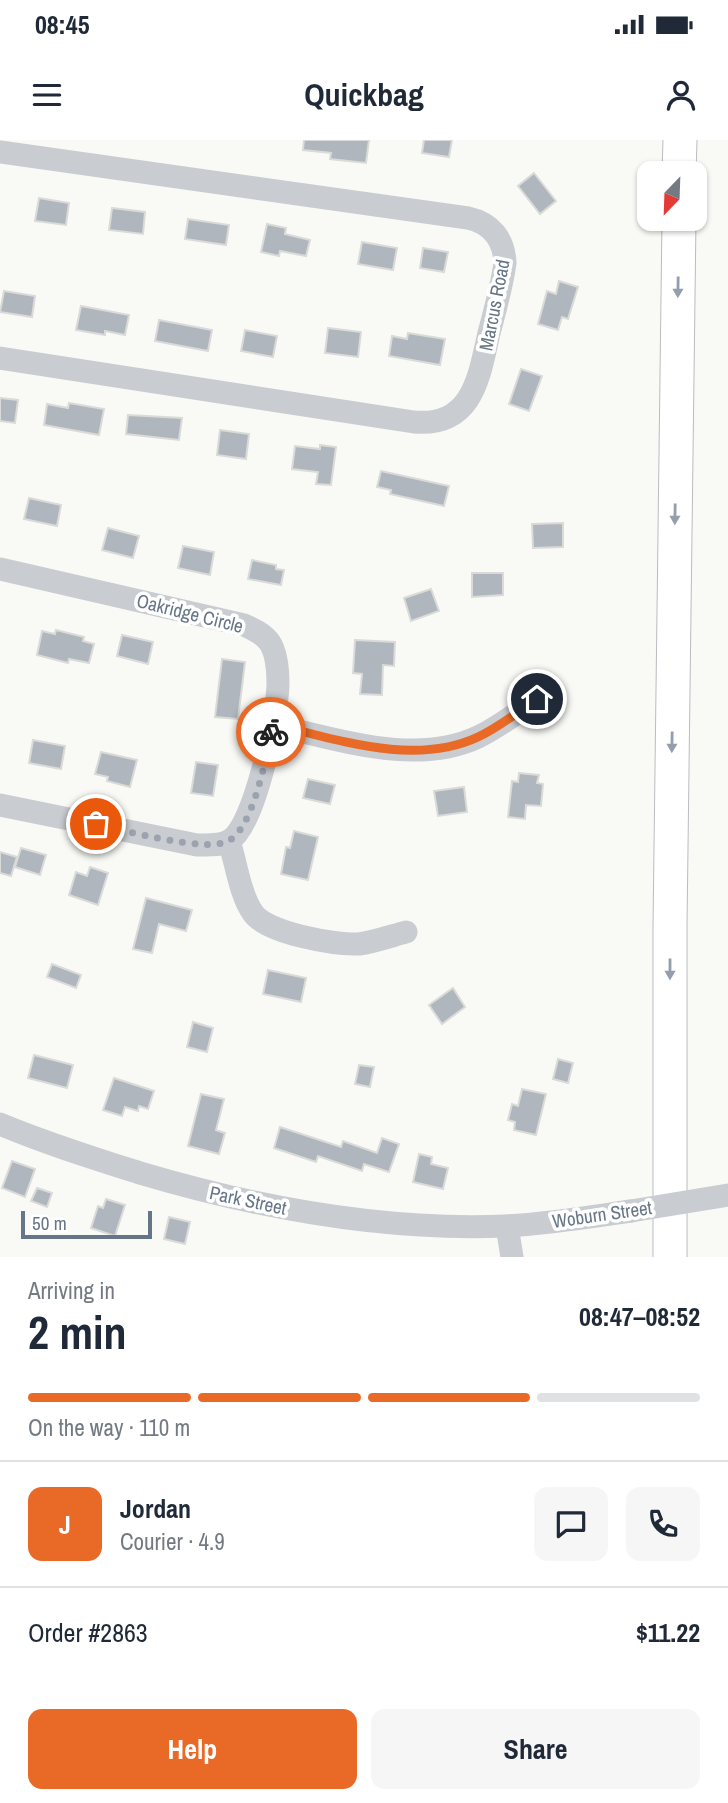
<!DOCTYPE html>
<meta charset="utf-8">
<style>
body{margin:0;font-family:"Archivo Narrow",sans-serif;background:#f6f6f7;color:#1f2937;height:100vh;display:flex;flex-direction:column;font-size:26px;white-space:nowrap}
*{box-sizing:border-box;margin:0}
p{font-size:23px;color:#747a83}
.icon{flex:none;width:38px;height:38px;fill:none;stroke:currentColor;stroke-width:2;stroke-linecap:round;stroke-linejoin:round}
.map{position:relative;height:1117px;overflow:hidden}
.panel{display:flex;flex-direction:column;background:#fff;flex:1}
.panel>*{flex:none}
.needle{width:46px;rotate:203deg}
.buttons{position:absolute;left:637px;top:21px;display:grid;gap:14px}
.buttons a{display:grid;place-items:center;width:70px;height:70px;border-radius:14px;background:#fff;box-shadow:0 2px 5px #0004;font-size:35px}
.scale{position:absolute;left:21px;bottom:18px;width:131px;box-sizing:border-box;padding-left:7px;border:4px solid #677588;border-top:0;font-size:19px;line-height:24px;white-space:nowrap;color:#677588;-webkit-text-stroke:5px #fff;paint-order:stroke}
.pin{position:absolute;display:grid;place-items:center;width:60px;height:60px;color:#fff;margin:-30px;border:4px solid #fff;border-radius:50%;box-shadow:0 2px 7px #0007}
.courier{position:absolute;display:grid;place-items:center;width:70px;height:70px;margin:-35px;border:5px solid #e96a26;border-radius:50%;background:#fff;color:#222;box-shadow:0 2px 9px #0007}
.summary em{font-style:normal;font-weight:800}
.summary div{display:flex;flex-direction:column-reverse}
.summary{display:flex;align-items:center;justify-content:space-between;height:119px;padding:0 28px}
h1{font-size:46px;font-weight:800;line-height:52px}
.bar{display:grid;grid-template-columns:repeat(4,1fr);gap:10px 7px;align-content:center;height:84px;padding:0 28px}
.bar i{height:9px;border-radius:5px;background:#e0e1e3}
.bar .on{background:#e96a26}
.bar p{grid-column:span 4}
.line{display:flex;align-items:center;gap:18px;padding:0 28px;border-top:2px solid #e0e1e3}
.line div{flex:1}
.round{display:grid;place-items:center;flex:none;width:74px;height:74px;border-radius:14px;background:#f6f6f7}
.primary-button{display:flex;gap:14px;margin-top:auto;padding:14px 28px}
.primary-button a{flex:1;height:80px;border-radius:14px;background:#e96a26;color:#fff;font-size:28px;font-weight:800;line-height:80px;text-align:center}
.primary-button a+a{background:#f6f6f7;color:#1f2937}
.status{display:flex;justify-content:space-between;align-items:center;height:49px;padding:0 35px;background:#fff;direction:ltr}
.status svg{height:19px;fill:currentColor}
header{display:flex;justify-content:space-between;align-items:center;height:91px;padding:0 28px;background:#fff;font-size:32px;font-weight:800}
.map>svg:first-child{display:block}
.building{fill:#afb6bd;stroke:#dadbd8;stroke-width:2}
.lines{fill:none;stroke-linecap:round;stroke-linejoin:round}
.highway-casing{stroke:#b9bcc0;stroke-width:35}
.minor{stroke:#c9ccd0;stroke-width:23}
.highway{stroke:#fff;stroke-width:33}
.minor-bridge{stroke:#c9ccd0;stroke-width:23}
.oneway{fill:#959eac}
.done{stroke:#9aa3ae;stroke-width:7;stroke-dasharray:0 12.6}
.route{stroke:#e96a26;stroke-width:9}
.labels{text-anchor:middle;dominant-baseline:central;stroke-width:7;stroke-linejoin:round;paint-order:stroke}
.street-label{font-size:19px;fill:#677588;stroke:#fff}
</style>
<div class="status"><b>08:45</b><svg viewBox="0 0 49 12"><path d="M0 12V9h3v3zM5 12V6h3v6zM10 12V3h3v9zM15 12V0h3v12zM26 1h20v11H26zM47 4h2v5h-2z"/></svg></div>
<header><svg class="icon" aria-label="menu" viewBox="0 0 24 24"><path d="M4 6h16M4 12h16M4 18h16"/></svg>Quickbag<svg class="icon" aria-label="person" viewBox="0 0 24 24"><circle cx="12" cy="8" r="4"/><path d="M4 21q1-7 8-7t8 7"/></svg></header>
<div class="map">
<svg width="728" height="1117" viewBox="0 0 728 1117">
<rect width="100%" height="100%" fill="#f9f9f6"/>
<!-- building -->
<g class="building">
<polygon points="304,0 369,0 366,23 330,19 331,13 303,10"/>
<polygon points="424,0 452,0 449,17 422,13"/>
<polygon points="534,33 556,61 540,74 518,46"/>
<polygon points="39,58 69,63 66,85 35,81"/>
<polygon points="112,68 145,72 143,94 109,90"/>
<polygon points="188,79 229,85 226,105 185,99"/>
<polygon points="267,84 286,88 285,94 310,100 306,116 280,111 279,116 261,112"/>
<polygon points="362,102 397,108 393,130 358,124"/>
<polygon points="423,108 448,112 444,132 420,128"/>
<polygon points="559,141 578,147 568,179 562,177 558,190 538,184 547,151 556,154"/>
<polygon points="4,151 35,156 32,177 0,172"/>
<polygon points="81,166 129,175 125,195 105,191 105,195 76,190"/>
<polygon points="159,180 212,190 208,211 155,201"/>
<polygon points="328,188 361,192 358,217 325,213"/>
<polygon points="245,190 277,196 273,217 241,211"/>
<polygon points="408,193 445,199 440,225 389,216 392,196 407,199"/>
<polygon points="521,229 542,236 529,271 509,264"/>
<polygon points="0,258 18,260 15,283 0,281"/>
<polygon points="69,263 104,269 99,295 44,285 47,264 68,268"/>
<polygon points="128,275 182,278 179,300 126,294"/>
<polygon points="220,290 249,294 246,319 217,315"/>
<polygon points="320,305 336,307 331,345 316,344 318,332 292,329 295,306 320,309"/>
<polygon points="381,331 449,346 444,366 390,354 391,350 377,347"/>
<polygon points="29,358 61,365 57,386 24,379"/>
<polygon points="563,383 563,407 533,408 532,384"/>
<polygon points="108,388 139,396 133,418 102,410"/>
<polygon points="183,406 214,412 210,435 178,428"/>
<polygon points="252,420 276,425 276,429 284,430 281,445 248,439"/>
<polygon points="472,433 503,433 503,455 472,457"/>
<polygon points="431,449 439,471 411,481 404,458"/>
<polygon points="56,490 84,497 83,501 94,504 89,523 69,519 68,523 37,515 42,491 55,494"/>
<polygon points="122,495 153,502 148,524 117,516"/>
<polygon points="355,500 395,502 394,526 383,525 382,555 360,554 362,534 353,533"/>
<polygon points="222,519 245,522 238,579 215,577"/>
<polygon points="33,600 65,606 61,629 29,623"/>
<polygon points="101,612 137,620 130,647 107,641 108,637 95,634"/>
<polygon points="196,622 218,625 213,656 191,653"/>
<polygon points="519,633 539,635 537,643 543,644 541,666 526,665 525,679 508,677 512,641 518,642"/>
<polygon points="308,639 335,645 330,664 303,658"/>
<polygon points="464,647 467,672 438,676 434,651"/>
<polygon points="294,691 318,697 308,740 281,734 286,707 290,708"/>
<polygon points="21,708 46,715 40,735 15,727"/>
<polygon points="0,712 17,717 11,736 0,733"/>
<polygon points="90,727 108,733 98,765 69,755 76,732 87,736"/>
<polygon points="146,758 192,770 186,791 159,784 152,813 133,809"/>
<polygon points="52,824 81,835 76,848 47,837"/>
<polygon points="268,830 306,838 301,862 263,854"/>
<polygon points="453,848 465,867 442,884 429,865"/>
<polygon points="193,882 213,888 207,912 187,907"/>
<polygon points="34,915 73,925 67,948 28,938"/>
<polygon points="558,919 573,923 568,943 553,939"/>
<polygon points="359,925 374,927 370,947 355,944"/>
<polygon points="114,938 154,951 148,969 139,966 138,971 125,967 122,976 103,970"/>
<polygon points="522,949 546,954 536,995 514,990 515,982 508,980 512,964 518,966"/>
<polygon points="201,954 224,959 216,990 225,993 219,1014 188,1006"/>
<polygon points="280,987 341,1007 343,1001 377,1013 382,998 399,1004 389,1032 364,1024 362,1031 318,1016 316,1022 274,1008"/>
<polygon points="419,1014 432,1017 431,1024 448,1028 443,1049 413,1042"/>
<polygon points="12,1021 35,1029 25,1057 2,1048"/>
<polygon points="37,1048 52,1053 47,1067 31,1061"/>
<polygon points="106,1059 125,1065 115,1096 91,1088 98,1066 103,1068"/>
<polygon points="169,1077 190,1082 185,1104 164,1099"/>
</g>
<g class="lines">
<defs>
<g id="highway">
<polyline points="679,33 680,0"/>
<polyline points="670,1117 670,787 679,79"/>
</g>
</defs>
<!-- highway casing -->
<use href="#highway" class="highway-casing"/>
<!-- minor -->
<g class="minor">
<path d="M0 12 468 78C491 83 504 99 505 123 502 146 495 170 489 193 479 237 473 287 414 282L0 218"/>
<path d="M0 429 244 485C253 489 264 494 270 503 277 514 278 532 278 545 277 575 255 687 229 701 220 706 208 705 197 705L0 665"/>
<path d="M272 585C336 598 414 627 478 597 499 587 518 572 537 559"/>
<path d="M229 701C236 722 240 755 253 773 266 793 335 805 359 804 374 802 391 796 406 792"/>
<path d="M0 984C45 1003 93 1018 140 1033 258 1068 381 1091 505 1086 547 1084 589 1077 631 1071"/>
<polyline points="507,1086 512,1117"/>
</g>
<!-- highway -->
<use href="#highway" class="highway"/>
<!-- minor-bridge -->
<polyline class="minor-bridge" points="631,1071 728,1055"/>
</g>
<!-- one-way arrows -->
<defs><path id="oneway-solid" d="M-6-.8H1V-3.2L6.5 0L1 3.2V.8H-6Z" transform="scale(1.75)"/></defs>
<g class="oneway">
<use href="#oneway-solid" transform="translate(678 147) rotate(91)"/>
<use href="#oneway-solid" transform="translate(675 374) rotate(91)"/>
<use href="#oneway-solid" transform="translate(672 602) rotate(91)"/>
<use href="#oneway-solid" transform="translate(670 829) rotate(90)"/>
</g>
<g class="lines">
<!-- done -->
<path class="done" d="M96 684C123 690 206 713 228 701 253 689 266 618 271 592"/>
<!-- route -->
<path class="route" d="M271 592 272 584C336 599 414 627 478 597 499 587 518 572 537 559"/>
</g>
<g class="labels">
<!-- street labels -->
<g class="street-label">
<text transform="translate(494 165) rotate(-79)">Marcus Road</text>
<text transform="translate(190 473) rotate(14)">Oakridge Circle</text>
<text transform="translate(248 1060) rotate(12)">Park Street</text>
<text transform="translate(602 1074) rotate(-8)">Woburn Street</text>
</g>
</g>
</svg>
<div class="buttons">
<a><svg class="needle" viewBox="-14 -14 28 28"><path d="M0-13l5 13h-10z" fill="#e53935"/><path d="M0 13l5-13h-10z" fill="#747a83"/></svg></a>
</div>
<div class="scale">50 m</div>
<div class="pin" style="left:96px;top:684px;background:#ea580c"><svg class="icon" aria-label="bag" viewBox="0 0 24 24"><path d="M5 8h14l-1 12H6zM9 8a3 3 0 0 1 6 0"/></svg></div>
<div class="pin" style="left:537px;top:559px;background:#1f2937"><svg class="icon" aria-label="home" viewBox="0 0 24 24"><path d="M3 11l9-7 9 7M6 9v11h12V9"/></svg></div>
<div class="courier" style="left:271px;top:592px"><svg class="icon" aria-label="bike" viewBox="0 0 24 24"><circle cx="6" cy="16" r="4"/><circle cx="18" cy="16" r="4"/><path d="M6 16l4-8h5l3 8M10 8l3 8H6M13 5h3"/></svg></div>
</div>
<section class="panel">
<div class="summary"><div><h1>2 min</h1><p>Arriving in</p></div><em>08:47–08:52</em></div>
<div class="bar"><i class="on"></i><i class="on"></i><i class="on"></i><i></i><p>On the way · 110 m</p></div>
<div class="line" style="height:126px"><b class="round" style="background:#e96a26;color:#fff">J</b><div><b>Jordan</b><p>Courier · 4.9</p></div><a class="round"><svg class="icon" aria-label="chat" viewBox="0 0 24 24"><path d="M4 5h16v11H9l-5 4z"/></svg></a><a class="round"><svg class="icon" aria-label="phone" viewBox="0 0 24 24"><path d="M5 4h4l2 5-3 2q2 4 5 5l2-3 5 2v4C11 20 4 13 5 4z"/></svg></a></div>
<div class="line" style="height:91px"><div>Order #2863</div><b>$11.22</b></div>
<div class="primary-button"><a>Help</a><a>Share</a></div>
</section>
